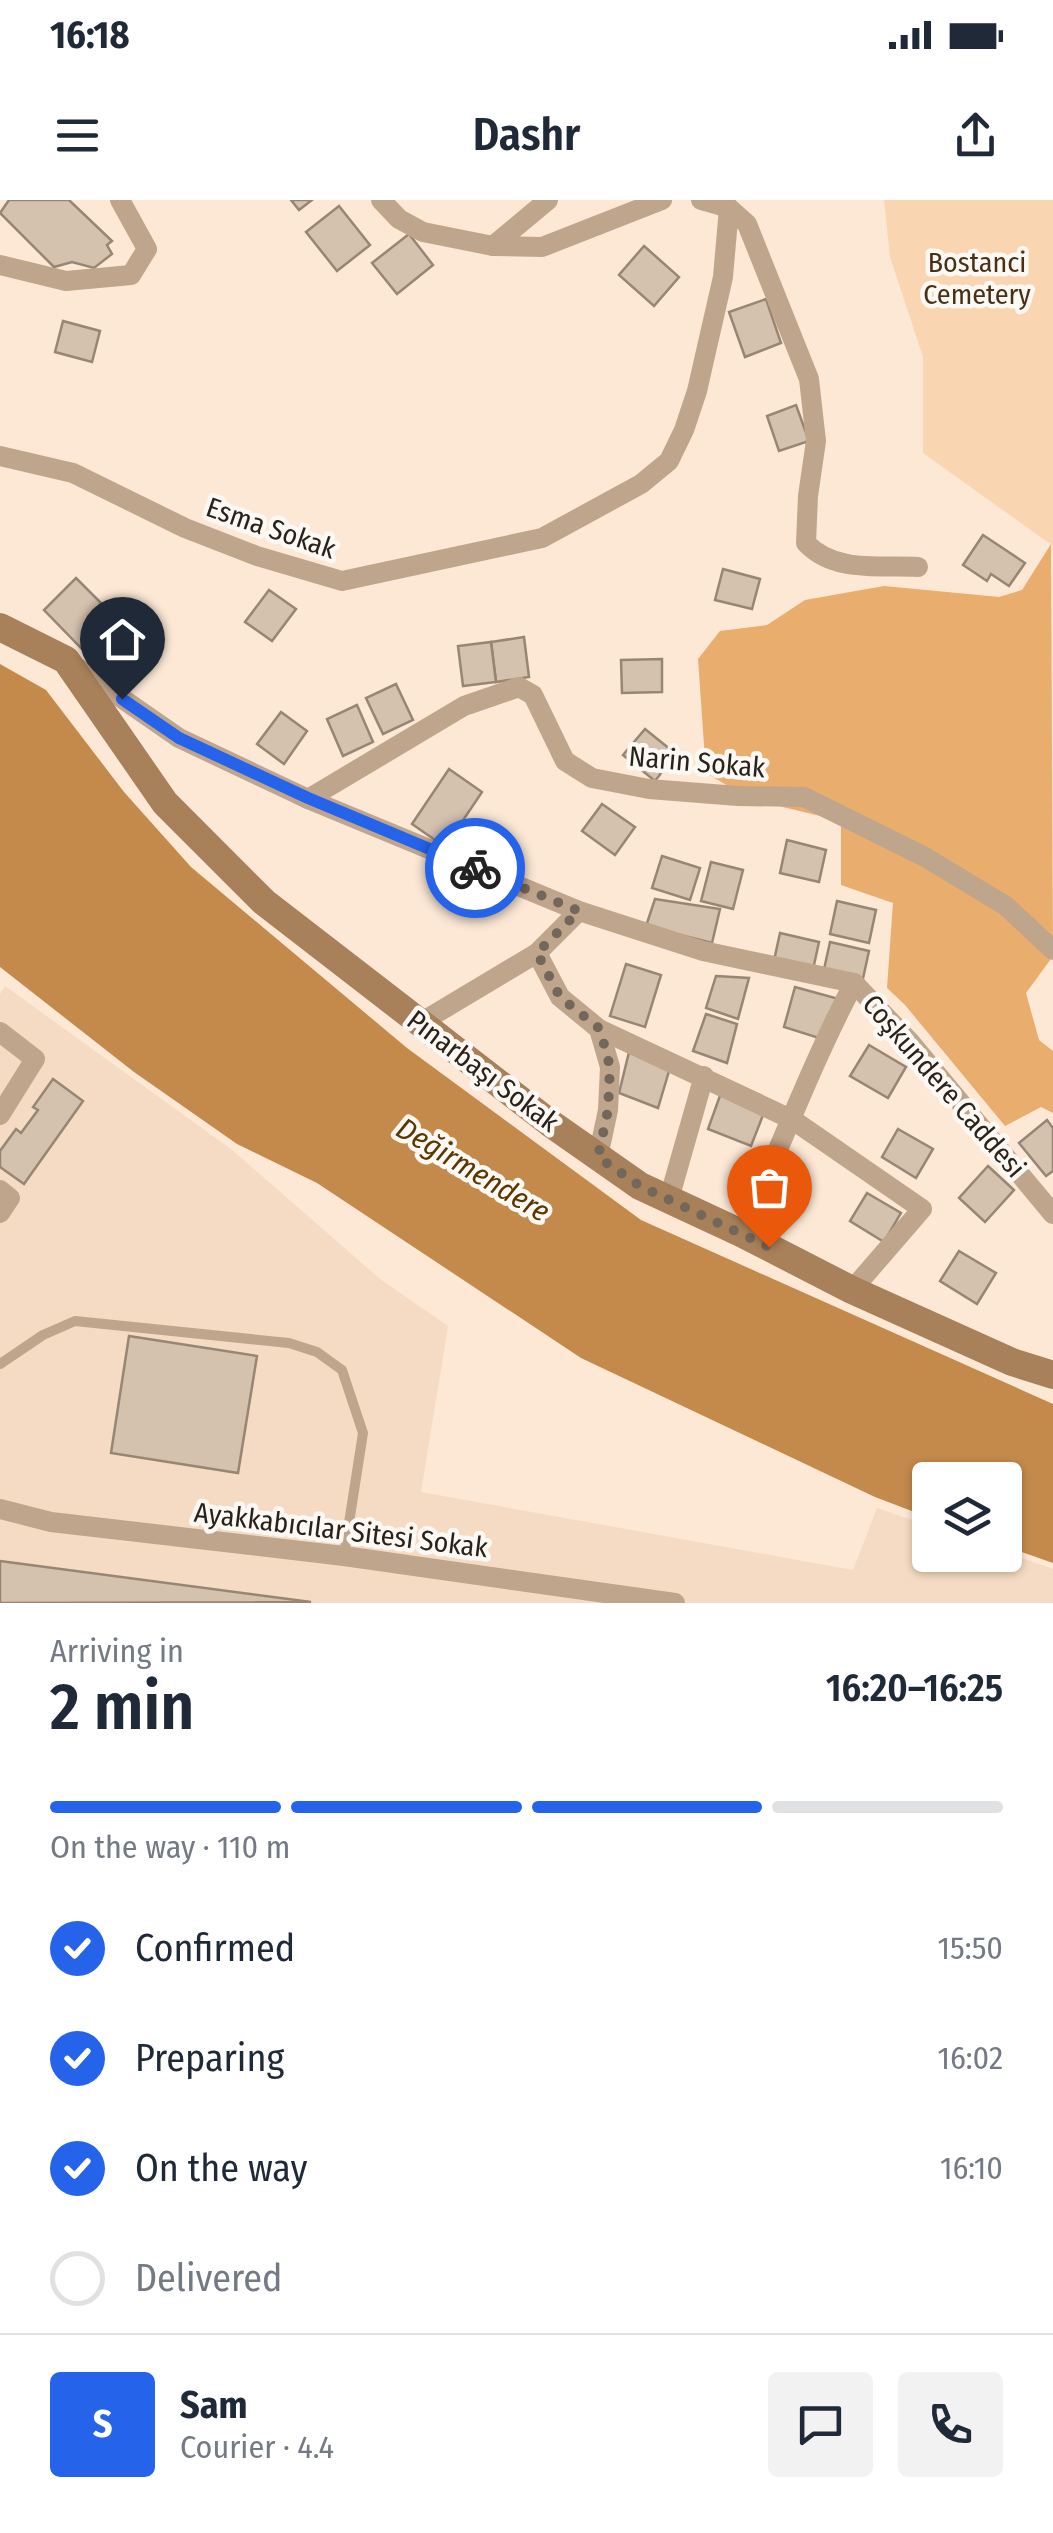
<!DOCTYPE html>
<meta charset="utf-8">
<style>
body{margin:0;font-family:"Fira Sans Condensed",sans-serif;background:#f2f2f3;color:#1f2937;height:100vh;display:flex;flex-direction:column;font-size:38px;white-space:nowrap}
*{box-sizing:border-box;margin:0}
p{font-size:32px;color:#747a83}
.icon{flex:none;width:55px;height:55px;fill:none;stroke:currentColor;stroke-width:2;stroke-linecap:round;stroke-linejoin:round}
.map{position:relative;height:1403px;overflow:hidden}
.sheet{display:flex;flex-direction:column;background:#fff;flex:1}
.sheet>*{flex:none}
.controls{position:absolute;left:912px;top:1262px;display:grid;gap:20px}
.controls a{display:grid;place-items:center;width:110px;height:110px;border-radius:10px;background:#fff;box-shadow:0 2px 8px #0004;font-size:50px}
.pin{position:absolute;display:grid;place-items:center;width:85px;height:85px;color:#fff;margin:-102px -42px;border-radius:50% 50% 50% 0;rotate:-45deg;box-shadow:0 0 10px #0007}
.pin .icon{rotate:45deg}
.courier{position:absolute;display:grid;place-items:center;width:100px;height:100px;margin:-50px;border:8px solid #2563eb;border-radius:50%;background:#fff;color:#222;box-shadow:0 2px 12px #0007}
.headline em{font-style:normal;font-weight:600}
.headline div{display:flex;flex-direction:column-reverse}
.headline{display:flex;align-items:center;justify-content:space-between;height:170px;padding:0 50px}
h1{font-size:65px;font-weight:600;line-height:75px}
.bar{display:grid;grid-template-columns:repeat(4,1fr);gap:15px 10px;align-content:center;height:120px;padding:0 50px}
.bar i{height:12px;border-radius:8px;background:#e0e1e3}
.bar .on{background:#2563eb}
.bar p{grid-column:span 4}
.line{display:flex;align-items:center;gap:25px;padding:0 50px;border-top:2px solid #e0e1e3}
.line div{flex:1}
.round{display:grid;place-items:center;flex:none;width:105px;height:105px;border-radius:10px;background:#f2f2f3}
ol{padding:0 50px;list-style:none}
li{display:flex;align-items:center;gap:30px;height:110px}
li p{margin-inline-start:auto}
li .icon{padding:10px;border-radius:50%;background:#2563eb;color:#fff;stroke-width:4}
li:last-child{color:#747a83}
li i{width:55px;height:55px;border:5px solid #e0e1e3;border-radius:50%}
.status{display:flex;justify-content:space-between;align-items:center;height:70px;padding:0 50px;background:#fff;direction:ltr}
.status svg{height:28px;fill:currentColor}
header{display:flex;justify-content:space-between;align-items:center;height:130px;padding:0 50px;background:#fff;font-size:45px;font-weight:600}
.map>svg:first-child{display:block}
.built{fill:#f5dbc3}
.green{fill:#fad5b2}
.forest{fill:#e9ad6e}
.water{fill:#c48a4c}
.building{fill:#d4c1ae;stroke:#988674;stroke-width:2.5}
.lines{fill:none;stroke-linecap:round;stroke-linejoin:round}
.lane{stroke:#bfa58b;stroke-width:10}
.street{stroke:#bfa58b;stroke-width:20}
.secondary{stroke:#a8815a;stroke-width:28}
.done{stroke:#73675c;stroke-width:10;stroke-dasharray:0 18}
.route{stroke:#2563eb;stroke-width:12}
.labels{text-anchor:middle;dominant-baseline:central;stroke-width:9;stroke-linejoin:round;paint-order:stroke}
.park-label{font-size:28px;fill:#493015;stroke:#fcf8f4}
.street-label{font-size:28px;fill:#29221b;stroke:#fcf8f4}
.water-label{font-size:30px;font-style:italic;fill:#5c3601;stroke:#fcf8f4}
</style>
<div class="status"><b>16:18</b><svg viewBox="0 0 49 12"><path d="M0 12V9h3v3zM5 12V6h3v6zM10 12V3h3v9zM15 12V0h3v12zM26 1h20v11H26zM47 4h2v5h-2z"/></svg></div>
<header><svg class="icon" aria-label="menu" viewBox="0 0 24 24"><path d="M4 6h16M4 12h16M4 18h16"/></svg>Dashr<svg class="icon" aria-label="share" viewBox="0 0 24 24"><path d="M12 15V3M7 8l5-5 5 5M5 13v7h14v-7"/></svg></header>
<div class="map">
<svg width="1053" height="1403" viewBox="0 0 1053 1403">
<rect width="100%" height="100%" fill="#fce8d5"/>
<!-- built -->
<polygon class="built" points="5,786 231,949 380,1079 448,1126 421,1292 853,1370 877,1308 930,1326 930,1355 1005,1355 1005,1352 1053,1369 1053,1403 0,1403 0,794"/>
<!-- green -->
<polygon class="green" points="884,0 1053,0 1053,346 923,253 923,157 890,57"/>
<!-- forest -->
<polygon class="forest" points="1051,344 1053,756 1026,793 1039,840 1053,851 1053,913 1041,907 1005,926 905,805 887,788 893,703 841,685 841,621 750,599 706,573 698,459 720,431 767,425 805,400 884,386 999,397 1022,390"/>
<!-- water -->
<polygon class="water" points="0,464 46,490 124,592 191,667 407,848 641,1020 1053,1204 1053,1363 1005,1346 1005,1280 930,1280 930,1318 875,1297 581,1158 317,983 237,944 134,872 0,767"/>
<!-- building -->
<g class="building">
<polygon points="9,0 69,0 112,41 107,45 112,54 94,68 72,62 54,67 0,13"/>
<polygon points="291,0 312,0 299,10"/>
<polygon points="339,6 370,45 337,71 306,32"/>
<polygon points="409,34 433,65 397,94 372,63"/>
<polygon points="644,46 679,77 654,106 619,75"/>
<polygon points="766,99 781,143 745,157 729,112"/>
<polygon points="63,121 100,131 92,162 55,152"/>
<polygon points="796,205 809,241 779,251 767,216"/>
<polygon points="983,335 1025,363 1009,386 991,374 987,381 963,365"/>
<polygon points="723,369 760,379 752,409 715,400"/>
<polygon points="76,378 114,416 82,449 44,410"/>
<polygon points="269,390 296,409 272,441 245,422"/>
<polygon points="524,437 529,477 496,482 491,442"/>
<polygon points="491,442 496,482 463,486 458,446"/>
<polygon points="662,459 662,492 622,493 621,460"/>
<polygon points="396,484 413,520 383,534 366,498"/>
<polygon points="357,505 373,542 343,556 327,519"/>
<polygon points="281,512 307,531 284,564 257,544"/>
<polygon points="645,529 676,554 655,581 623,555"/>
<polygon points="449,569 482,592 445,647 412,624"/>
<polygon points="602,604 635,627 615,655 582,631"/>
<polygon points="787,640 826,650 819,682 780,673"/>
<polygon points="662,656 700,668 690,700 652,688"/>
<polygon points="711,662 743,670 733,709 701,701"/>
<polygon points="655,699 720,709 712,743 646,726"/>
<polygon points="837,701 876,710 869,743 830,734"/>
<polygon points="780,733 819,742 812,774 773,765"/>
<polygon points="830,742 869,751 862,783 823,774"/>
<polygon points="626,764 661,775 645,827 610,816"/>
<polygon points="716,776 749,778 738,819 706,808"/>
<polygon points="795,787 839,799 822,839 784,827"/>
<polygon points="706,814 737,824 727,863 693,851"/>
<polygon points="631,844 672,861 658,908 619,893"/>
<polygon points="869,845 906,867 888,898 850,876"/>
<polygon points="53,879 83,901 24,984 0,967 0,951 16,929 21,933 38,910 33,907"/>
<polygon points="721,893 765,910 751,946 708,929"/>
<polygon points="1047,920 1053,928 1053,971 1046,976 1019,943"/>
<polygon points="898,929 933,949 916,978 882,957"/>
<polygon points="988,966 1014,990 985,1022 959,998"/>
<polygon points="867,993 901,1013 884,1042 850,1021"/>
<polygon points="959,1051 996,1073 977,1104 940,1081"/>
<polygon points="129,1136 257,1156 238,1273 111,1253"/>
<polygon points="0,1361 311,1402 0,1403"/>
</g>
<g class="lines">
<!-- lane -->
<polyline class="lane" points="0,1164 43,1135 75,1121 289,1143 317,1152 342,1170 363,1233 344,1355"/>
<!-- street -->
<g class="street">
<polyline points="381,0 399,19 423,32 493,46 542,47 662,0"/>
<path d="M701 0 729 8 747 24 809 179 816 241 808 296 806 343C834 373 880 365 918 367"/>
<polyline points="493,46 548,0"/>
<polyline points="0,65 66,81 131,75 147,49 120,0"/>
<polyline points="0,256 73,273 185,328 257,356 342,381 542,338 641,284 669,261 684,230 697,191 723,77 729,8"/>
<polyline points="78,468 179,538 308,599 579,711 703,751 854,783 910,842 1053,1014"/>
<polyline points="308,599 464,506 519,487 533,495 565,561 592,578 649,589 738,596 804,597 925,657 1006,706 1053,750"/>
<polyline points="537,753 560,797 599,829 610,867 608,910 598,957"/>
<polyline points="420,823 537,753 579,711"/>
<polyline points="599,829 793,920 922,1009 852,1090"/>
<polyline points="0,832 35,859 0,915"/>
<polyline points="0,990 10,998 0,1013"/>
<polyline points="669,999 704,876"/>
<path d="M741 1033C780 950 811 864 854 783"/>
<polyline points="0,1309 51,1322 344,1356 675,1403"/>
</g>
<!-- secondary -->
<polyline class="secondary" points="0,427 66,460 165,603 264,702 550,923 640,986 741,1033 852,1090 1012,1162 1053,1175"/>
</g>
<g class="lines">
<!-- done -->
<polyline class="done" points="475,668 579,711 537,753 560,797 600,829 610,867 608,910 598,957 640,986 769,1047"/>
<!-- route -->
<polyline class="route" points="122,499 179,538 308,598 475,668"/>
</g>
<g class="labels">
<!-- park labels -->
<g class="park-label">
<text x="977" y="62">Bostanci<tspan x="977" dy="32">Cemetery</tspan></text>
</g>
<!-- street labels -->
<g class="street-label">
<text transform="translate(271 328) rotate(19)">Esma Sokak</text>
<text transform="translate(697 562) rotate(5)">Narin Sokak</text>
<text transform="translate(483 871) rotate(37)">Pınarbaşı Sokak</text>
<text transform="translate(944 886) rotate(49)">Coşkundere Caddesi</text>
<text transform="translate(341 1330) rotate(7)">Ayakkabıcılar Sitesi Sokak</text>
</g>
<!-- water labels -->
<g class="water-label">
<text transform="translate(473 970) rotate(31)">Değirmendere</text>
</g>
</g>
</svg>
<div class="controls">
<a><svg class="icon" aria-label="layers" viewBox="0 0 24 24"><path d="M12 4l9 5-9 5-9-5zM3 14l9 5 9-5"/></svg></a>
</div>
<div class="pin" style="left:769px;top:1047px;background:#ea580c"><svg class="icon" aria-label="bag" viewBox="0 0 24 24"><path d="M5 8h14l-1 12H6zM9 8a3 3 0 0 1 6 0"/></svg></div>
<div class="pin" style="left:122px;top:499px;background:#1f2937"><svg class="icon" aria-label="home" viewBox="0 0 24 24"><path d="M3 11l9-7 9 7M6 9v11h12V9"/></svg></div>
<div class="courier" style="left:475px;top:668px"><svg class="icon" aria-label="bike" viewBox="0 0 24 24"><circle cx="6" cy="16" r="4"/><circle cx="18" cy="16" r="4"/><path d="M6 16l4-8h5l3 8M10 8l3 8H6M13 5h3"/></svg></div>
</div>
<section class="sheet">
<div class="headline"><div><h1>2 min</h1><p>Arriving in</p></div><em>16:20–16:25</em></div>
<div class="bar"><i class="on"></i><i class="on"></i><i class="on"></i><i></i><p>On the way · 110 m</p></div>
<ol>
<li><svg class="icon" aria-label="check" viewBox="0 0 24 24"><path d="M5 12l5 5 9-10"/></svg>Confirmed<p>15:50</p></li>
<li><svg class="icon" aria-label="check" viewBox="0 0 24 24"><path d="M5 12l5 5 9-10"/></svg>Preparing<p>16:02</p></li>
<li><svg class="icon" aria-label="check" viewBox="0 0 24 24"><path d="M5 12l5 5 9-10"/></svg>On the way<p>16:10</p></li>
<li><i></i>Delivered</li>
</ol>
<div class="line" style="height:180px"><b class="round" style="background:#2563eb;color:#fff">S</b><div><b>Sam</b><p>Courier · 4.4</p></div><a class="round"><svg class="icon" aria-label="chat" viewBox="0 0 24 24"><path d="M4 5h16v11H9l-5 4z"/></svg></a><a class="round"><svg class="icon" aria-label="phone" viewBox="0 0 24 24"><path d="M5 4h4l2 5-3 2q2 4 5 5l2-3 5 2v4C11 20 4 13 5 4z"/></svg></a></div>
</section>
